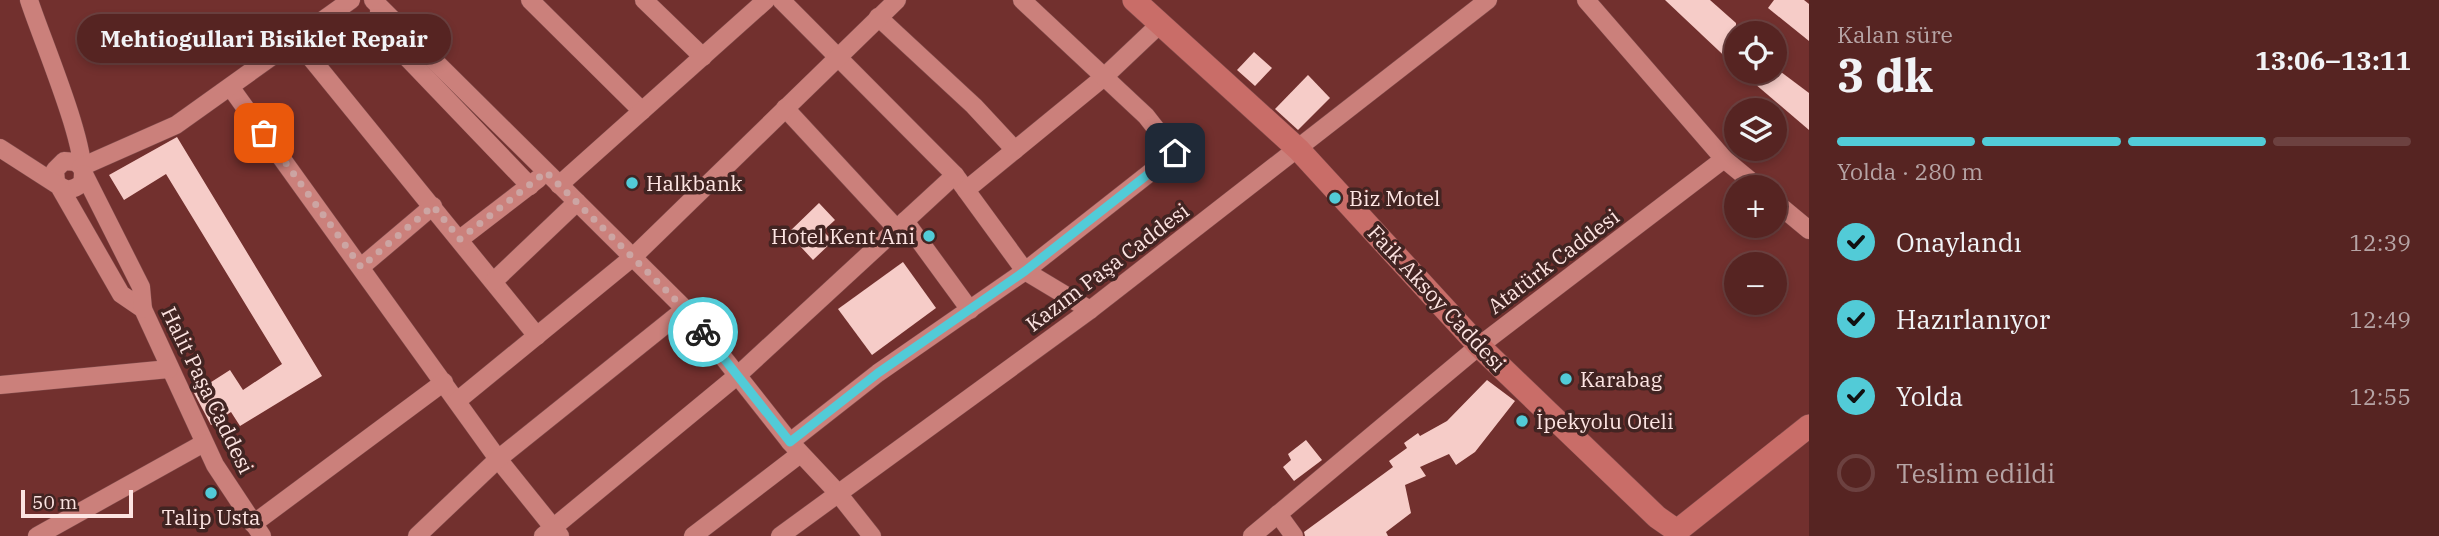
<!DOCTYPE html>
<html lang="tr">
<meta charset="utf-8">
<style>
body{margin:0;font-family:"IBM Plex Serif",serif;background:#5f302f;color:#f1f3f6;height:100vh;display:flex;flex-direction:column;font-size:26px;white-space:nowrap}
*{box-sizing:border-box;margin:0}
p{font-size:23px;color:#b6a4a5}
.icon{flex:none;width:38px;height:38px;fill:none;stroke:currentColor;stroke-width:2;stroke-linecap:round;stroke-linejoin:round}
.map{position:relative;flex:1;overflow:hidden}
.sheet{display:flex;flex-direction:column;background:#562422;width:630px}
.sheet>*{flex:none}
.buttons{position:absolute;left:1724px;top:21px;display:grid;gap:14px}
.buttons a{display:grid;place-items:center;width:63px;height:63px;border-radius:50%;background:#562422;box-shadow:0 4px 10px #0003,0 0 0 2px #6c4140;font-size:35px}
.scale{position:absolute;left:21px;bottom:18px;width:112px;box-sizing:border-box;padding-left:7px;border:4px solid #fde4e2;border-top:0;font-size:19px;line-height:24px;white-space:nowrap;color:#fde4e2;-webkit-text-stroke:5px #422422;paint-order:stroke}
.pin{position:absolute;display:grid;place-items:center;width:60px;height:60px;color:#fff;margin:-30px;border-radius:14px;box-shadow:0 4px 10px #0006}
.courier{position:absolute;display:grid;place-items:center;width:70px;height:70px;margin:-35px;border:5px solid #52cbd7;border-radius:50%;background:#fff;color:#222;box-shadow:0 2px 9px #0007}
.bubble{position:absolute;height:49px;border-radius:24px;background:#562422;box-shadow:0 4px 10px #0003,0 0 0 2px #6c4140;font-size:23px;font-weight:700;line-height:49px;text-align:center}
.headline em{font-style:normal;font-weight:700}
.headline div{display:flex;flex-direction:column-reverse}
.headline{display:flex;align-items:center;justify-content:space-between;height:119px;padding:0 28px}
h1{font-size:46px;font-weight:700;line-height:52px}
.bar{display:grid;grid-template-columns:repeat(4,1fr);gap:10px 7px;align-content:center;height:84px;padding:0 28px}
.bar i{height:9px;border-radius:5px;background:#6c4140}
.bar .on{background:#52cbd7}
.bar p{grid-column:span 4}
ol{padding:0 28px;list-style:none}
li{display:flex;align-items:center;gap:21px;height:77px}
li p{margin-inline-start:auto}
li .icon{padding:7px;border-radius:50%;background:#52cbd7;color:#111;stroke-width:4}
li:last-child{color:#b6a4a5}
li i{width:38px;height:38px;border:4px solid #6c4140;border-radius:50%}
main{display:flex;flex:1;min-height:0}
.map>svg:first-child{display:block}
.building{fill:#f6ccc8}
.lines{fill:none;stroke-linecap:round;stroke-linejoin:round}
.minor-casing{stroke:#7f4a4a;stroke-width:19}
.major-casing{stroke:#7f4a4a;stroke-width:24}
.minor{stroke:#cb807b;stroke-width:18}
.major{stroke:#c96d68;stroke-width:23}
.done{stroke:#cca5a3;stroke-width:7;stroke-dasharray:0 12.6}
.route{stroke:#52cbd7;stroke-width:9}
.poi-dot{fill:#52cbd7;stroke:#422422;stroke-width:2.5}
.labels{text-anchor:middle;dominant-baseline:central;stroke-width:7;stroke-linejoin:round;paint-order:stroke}
.poi-label{font-size:21px;fill:#fde4e2;stroke:#422422;text-anchor:start}
.street-label{font-size:21px;fill:#fde4e2;stroke:#422422}
</style>
<main>
<div class="map">
<svg width="1809" height="536" viewBox="0 0 1809 536">
<rect width="100%" height="100%" fill="#72302e"/>
<!-- building -->
<g class="building">
<polygon points="1665,0 1710,0 1736,23 1736,67"/>
<polygon points="1774,0 1804,0 1809,4 1809,41 1768,8"/>
<polygon points="1254,52 1272,68 1255,86 1237,70"/>
<polygon points="1741,72 1781,72 1809,93 1809,130"/>
<polygon points="1308,75 1330,98 1298,130 1275,109"/>
<polygon points="177,137 322,376 240,426 231,412 211,425 194,393 230,370 243,390 282,364 166,174 124,200 109,175"/>
<polygon points="819,203 835,220 823,231 833,241 813,260 788,233"/>
<polygon points="903,262 936,308 872,355 838,309"/>
<polygon points="1487,380 1515,401 1475,452 1456,465 1449,454 1420,467 1426,476 1405,485 1411,513 1386,532 1388,536 1305,536 1304,532 1393,467 1389,461 1407,448 1404,443 1418,433 1420,436 1447,421"/>
<polygon points="1306,440 1322,460 1294,481 1283,467 1291,460 1288,454"/>
</g>
<g class="lines">
<defs>
<g id="minor">
<path d="M29 0C41 38 90 150 82 183 73 191 63 192 56 182L55 170 64 161 76 162 81 167"/>
<polyline points="373,0 685,309 790,442 837,492 872,536"/>
<polyline points="530,0 642,111"/>
<polyline points="644,0 703,57"/>
<polyline points="781,0 955,175 1025,271 1090,310"/>
<polyline points="1586,0 1724,159 1758,187"/>
<polyline points="379,12 392,42 530,186"/>
<polyline points="878,17 974,106 1015,150"/>
<polyline points="297,41 537,336"/>
<polyline points="231,88 498,459 560,536"/>
<polyline points="785,108 897,229"/>
<polyline points="0,148 59,186 121,294 143,309 215,465 262,536"/>
<polyline points="81,167 176,125 351,0"/>
<polyline points="84,174 141,287 143,309"/>
<polyline points="559,185 766,0"/>
<polyline points="966,190 1104,77 1160,24"/>
<polyline points="1774,201 1809,230"/>
<polyline points="905,221 970,310"/>
<polyline points="460,239 538,179"/>
<polyline points="361,267 433,206"/>
<polyline points="494,281 577,202"/>
<polyline points="0,385 169,369"/>
<polyline points="457,401 633,257 897,0"/>
<polyline points="790,442 878,373 1025,271 1175,153 1146,116 1022,0"/>
<polyline points="1278,514 1294,536"/>
<polyline points="253,524 444,382"/>
<polyline points="37,536 204,443"/>
<polyline points="417,536 498,459 685,309"/>
<polyline points="543,536 738,375 955,175"/>
<polyline points="693,536 800,454"/>
<polyline points="780,536 1090,310 1488,0"/>
<polyline points="1252,536 1479,346 1724,159"/>
</g>
<polyline id="major" points="1134,0 1299,150 1479,346 1657,517 1677,531 1809,426"/>
</defs>
<!-- minor casing -->
<use href="#minor" class="minor-casing"/>
<!-- major casing -->
<use href="#major" class="major-casing"/>
<!-- minor -->
<use href="#minor" class="minor"/>
<!-- major -->
<use href="#major" class="major"/>
</g>
<g class="lines">
<!-- done -->
<polyline class="done" points="264,133 361,267 433,206 460,239 546,172 685,309 703,332"/>
<!-- route -->
<polyline class="route" points="703,332 790,442 878,373 1025,271 1175,153"/>
</g>
<!-- markers -->
<g class="poi-dot">
<circle cx="632" cy="183" r="7"/>
<circle cx="1335" cy="198" r="7"/>
<circle cx="929" cy="236" r="7"/>
<circle cx="1566" cy="379" r="7"/>
<circle cx="1522" cy="421" r="7"/>
<circle cx="211" cy="493" r="7"/>
</g>
<g class="labels">
<!-- poi labels -->
<g class="poi-label">
<text x="646" y="183">Halkbank</text>
<text x="1349" y="198">Biz Motel</text>
<text x="915" y="236" text-anchor="end">Hotel Kent Ani</text>
<text x="1580" y="379">Karabag</text>
<text x="1536" y="421">İpekyolu Oteli</text>
<text x="211" y="517" text-anchor="middle">Talip Usta</text>
</g>
<!-- street labels -->
<g class="street-label">
<text transform="translate(1553 261) rotate(-37)">Atatürk Caddesi</text>
<text transform="translate(1107 267) rotate(-37)">Kazım Paşa Caddesi</text>
<text transform="translate(1437 298) rotate(47)">Faik Aksoy Caddesi</text>
<text transform="translate(208 390) rotate(64)">Halit Paşa Caddesi</text>
</g>
</g>
</svg>
<div class="buttons">
<a><svg class="icon" aria-label="locate" viewBox="0 0 24 24"><circle cx="12" cy="12" r="6"/><path d="M12 2v4M12 18v4M2 12h4M18 12h4"/></svg></a>
<a><svg class="icon" aria-label="layers" viewBox="0 0 24 24"><path d="M12 4l9 5-9 5-9-5zM3 14l9 5 9-5"/></svg></a>
<a>+</a>
<a>−</a>
</div>
<div class="scale">50 m</div>
<div class="pin" style="left:264px;top:133px;background:#ea580c"><svg class="icon" aria-label="bag" viewBox="0 0 24 24"><path d="M5 8h14l-1 12H6zM9 8a3 3 0 0 1 6 0"/></svg></div>
<div class="pin" style="left:1175px;top:153px;background:#1f2937"><svg class="icon" aria-label="home" viewBox="0 0 24 24"><path d="M3 11l9-7 9 7M6 9v11h12V9"/></svg></div>
<div class="courier" style="left:703px;top:332px"><svg class="icon" aria-label="bike" viewBox="0 0 24 24"><circle cx="6" cy="16" r="4"/><circle cx="18" cy="16" r="4"/><path d="M6 16l4-8h5l3 8M10 8l3 8H6M13 5h3"/></svg></div>
<div class="bubble" style="left:77px;top:14px;width:374px">Mehtiogullari Bisiklet Repair</div>
</div>
<section class="sheet">
<div class="headline"><div><h1>3 dk</h1><p>Kalan süre</p></div><em>13:06–13:11</em></div>
<div class="bar"><i class="on"></i><i class="on"></i><i class="on"></i><i></i><p>Yolda · 280 m</p></div>
<ol>
<li><svg class="icon" aria-label="check" viewBox="0 0 24 24"><path d="M5 12l5 5 9-10"/></svg>Onaylandı<p>12:39</p></li>
<li><svg class="icon" aria-label="check" viewBox="0 0 24 24"><path d="M5 12l5 5 9-10"/></svg>Hazırlanıyor<p>12:49</p></li>
<li><svg class="icon" aria-label="check" viewBox="0 0 24 24"><path d="M5 12l5 5 9-10"/></svg>Yolda<p>12:55</p></li>
<li><i></i>Teslim edildi</li>
</ol>
</section>
</main>
